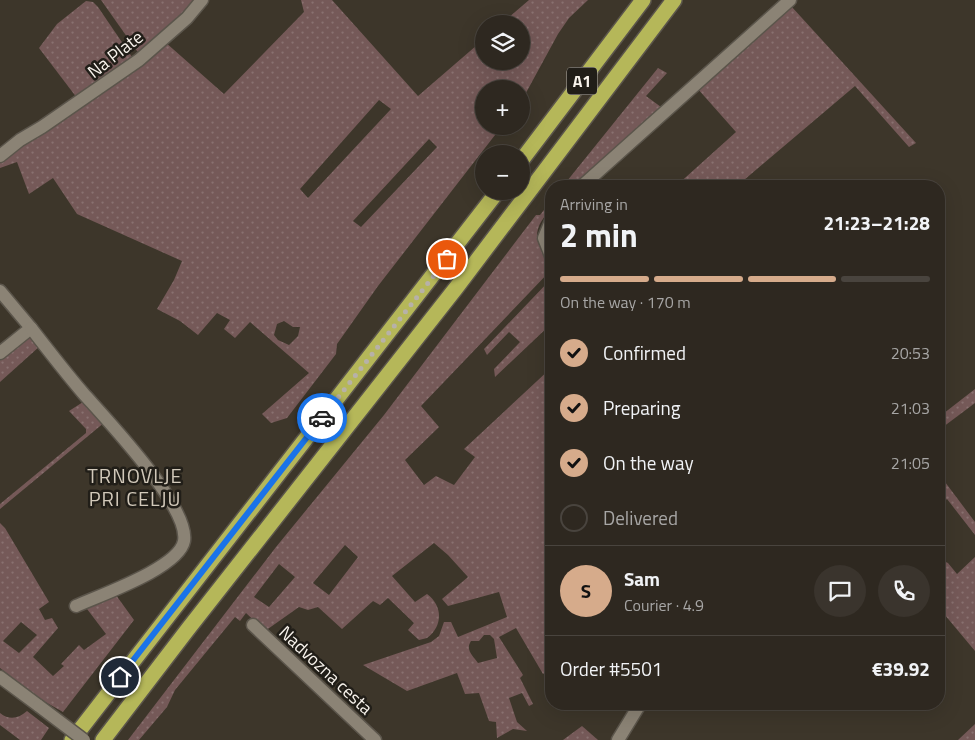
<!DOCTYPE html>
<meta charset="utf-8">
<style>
body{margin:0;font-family:"Titillium Web",sans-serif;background:#3a342d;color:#f1f3f6;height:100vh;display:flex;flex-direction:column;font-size:19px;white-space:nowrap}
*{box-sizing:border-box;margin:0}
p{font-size:16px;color:#a7a6a5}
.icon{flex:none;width:28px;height:28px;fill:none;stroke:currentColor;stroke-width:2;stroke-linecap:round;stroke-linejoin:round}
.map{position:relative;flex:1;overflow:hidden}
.panel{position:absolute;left:545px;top:180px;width:400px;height:530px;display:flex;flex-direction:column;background:#2e2820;border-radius:20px;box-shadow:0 5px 20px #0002,0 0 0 1px #49443e}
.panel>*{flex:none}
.buttons{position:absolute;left:475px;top:15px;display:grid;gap:10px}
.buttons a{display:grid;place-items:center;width:55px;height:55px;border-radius:50%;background:#2e2820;box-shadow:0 5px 20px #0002,0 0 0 1px #49443e;font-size:25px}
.pin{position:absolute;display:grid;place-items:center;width:42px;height:42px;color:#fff;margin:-21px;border:2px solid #fff;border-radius:50%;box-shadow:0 1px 5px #0007}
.courier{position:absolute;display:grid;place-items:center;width:50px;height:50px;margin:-25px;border:4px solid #1a73e8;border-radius:50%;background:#fff;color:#222;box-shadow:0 1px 6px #0007}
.overview em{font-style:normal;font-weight:700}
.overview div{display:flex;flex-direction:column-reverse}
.overview{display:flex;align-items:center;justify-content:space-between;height:85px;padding:0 15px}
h1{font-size:32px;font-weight:700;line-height:38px}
.bar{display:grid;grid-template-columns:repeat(4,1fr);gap:8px 5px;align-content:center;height:60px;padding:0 15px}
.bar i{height:6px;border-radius:4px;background:#49443e}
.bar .selected{background:#d6ab8b}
.bar p{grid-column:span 4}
.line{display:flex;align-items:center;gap:12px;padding:0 15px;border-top:1px solid #49443e}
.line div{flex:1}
.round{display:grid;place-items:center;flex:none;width:52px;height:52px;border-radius:26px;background:#3a342d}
ol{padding:0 15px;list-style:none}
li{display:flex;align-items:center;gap:15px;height:55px}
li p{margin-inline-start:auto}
li .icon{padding:5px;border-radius:50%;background:#d6ab8b;color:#111;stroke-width:4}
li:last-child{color:#a7a6a5}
li i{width:28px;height:28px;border:2px solid #49443e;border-radius:50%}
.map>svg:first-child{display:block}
.grass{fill:url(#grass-dots);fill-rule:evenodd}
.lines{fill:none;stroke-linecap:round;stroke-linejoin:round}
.minor-casing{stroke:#5b554b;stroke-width:15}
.tertiary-casing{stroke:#5b554b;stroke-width:15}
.motorway-casing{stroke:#5b554b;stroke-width:18}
.minor{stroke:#8b8375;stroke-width:12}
.tertiary{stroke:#8b8375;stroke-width:12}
.motorway{stroke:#b5b759;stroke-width:15}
.tertiary-bridge-casing{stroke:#5b554b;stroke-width:15;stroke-linecap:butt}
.tertiary-bridge{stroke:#8b8375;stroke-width:12}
.done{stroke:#b7b1a8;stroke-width:5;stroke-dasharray:0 9}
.route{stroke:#1a73e8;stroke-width:6}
.labels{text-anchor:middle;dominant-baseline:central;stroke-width:5;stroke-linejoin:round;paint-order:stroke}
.shield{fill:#211e18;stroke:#b8b3ac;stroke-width:1}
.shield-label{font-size:16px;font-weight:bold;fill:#f8f3ec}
.street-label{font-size:18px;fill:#f8f3ec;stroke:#211e18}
.quarter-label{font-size:20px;letter-spacing:1px;fill:#d2c9ba;stroke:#211e18}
</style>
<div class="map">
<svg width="975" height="740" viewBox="0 0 975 740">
<defs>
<pattern id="grass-dots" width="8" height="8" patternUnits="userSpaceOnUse" patternTransform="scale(1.25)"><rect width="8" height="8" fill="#755958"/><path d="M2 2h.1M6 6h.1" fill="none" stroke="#897170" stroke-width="1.8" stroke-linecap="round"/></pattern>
</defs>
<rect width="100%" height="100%" fill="#3d362a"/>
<!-- grass -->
<g class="grass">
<polygon points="101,0 198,0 141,53 137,51"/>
<path d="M301 0H332L418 96 484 39V61H521V24H501L529 0H588L569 18 558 34 521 102V89H484V126H502L378 286 337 344 336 354 287 418 271 423 262 414 309 373 250 322 235 338 224 329 230 320 217 313 198 335 180 321 157 309 174 280 182 261 77 214 53 178 29 194 17 162 0 168V160L165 42 224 94 304 12ZM379 100 391 109 308 198 300 189ZM429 139 437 147 361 227 353 221ZM284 321 293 327H300L298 336 289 345 278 340 274 335 277 324Z"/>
<polygon points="86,1 93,2 98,7 132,57 77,98 39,48 57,24"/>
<polygon points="791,6 916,143 909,147 855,86 737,186 676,186 736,132 697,88"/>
<polygon points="658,68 667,73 646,96 661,107 646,124 572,186 563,186"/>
<path d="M551 201C551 212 541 218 538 229 533 246 549 255 551 270L421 406 439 427 405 460 424 485 436 476 454 485 475 457 464 449 551 368V669L543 674 516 628 499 637 523 675 520 678 533 704 529 706 522 693 509 698 517 722 527 731 513 729 497 738 496 722 489 721 479 693 465 694 457 673 407 691 363 665 431 642 439 636 444 622H451L458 637 507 617 499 592 448 606 442 599 468 577 448 555 434 543 392 576 415 602 427 594C443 606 443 626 427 638L419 640 408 630 414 623 388 598 380 605 373 601 342 629 318 607 308 610 299 607 265 631 246 613 240 621 235 617 175 690 167 707 139 740H128L276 547 384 415 536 215H540ZM345 545 358 557 329 595 313 583ZM279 564 295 577 269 607 254 597ZM484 635H490L494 639 497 658 478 663C473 656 465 650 471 641H479Z"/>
<polygon points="551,279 551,324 495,377 494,369 520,342 509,332 487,355 484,349"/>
<polygon points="32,337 40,346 0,382 0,358 18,342"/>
<polygon points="975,389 975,403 939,430 939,417"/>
<polygon points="83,402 105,422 0,509 0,504 86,433 86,429 69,411"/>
<polygon points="939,474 975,522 975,535 947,499 941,504 939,502"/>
<path d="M0 523 5 528 49 602 39 609 45 620 52 618 58 628 33 657 53 676 64 666 61 664 79 645 84 650 106 634 84 605 113 591 134 620 63 712 40 699 0 668ZM21 622 37 635 19 653 3 641Z"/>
<polygon points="975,557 975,651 939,608 939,559 948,563 957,574"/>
<path d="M27 711 49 728 41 740H20L0 725V713C10 721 19 718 27 711Z"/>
<polygon points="975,724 975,740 958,740"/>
<polygon points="582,726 598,740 563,740"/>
</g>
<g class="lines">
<defs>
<g id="minor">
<polyline points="0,156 20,140 42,127 139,60 187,18 202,0"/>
<polyline points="582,186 790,0"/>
<polyline points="551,221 544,238 551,256"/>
<polyline points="0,291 31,328 0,353"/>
<path d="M31 328C48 350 65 372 83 393 106 419 190 507 184 541 179 568 100 595 76 606"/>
<polyline points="253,625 375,740"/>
<polyline points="618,740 640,704"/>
</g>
<polyline id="tertiary" points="0,677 39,706"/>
<g id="motorway">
<polyline points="521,161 643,0"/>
<polyline points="72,740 498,191"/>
<polyline points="103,740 188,629 456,288 674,0"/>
</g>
</defs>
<!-- minor casing -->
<use href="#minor" class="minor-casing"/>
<!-- tertiary casing -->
<use href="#tertiary" class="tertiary-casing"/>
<!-- motorway casing -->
<use href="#motorway" class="motorway-casing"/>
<!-- minor -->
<use href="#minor" class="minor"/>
<!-- tertiary -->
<use href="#tertiary" class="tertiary"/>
<!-- motorway -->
<use href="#motorway" class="motorway"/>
<defs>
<polyline id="tertiary-bridge" points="39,706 84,740"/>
</defs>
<!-- tertiary-bridge casing -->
<use href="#tertiary-bridge" class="tertiary-bridge-casing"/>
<!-- tertiary-bridge -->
<use href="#tertiary-bridge" class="tertiary-bridge"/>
</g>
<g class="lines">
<!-- done -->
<polyline class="done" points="322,418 447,259"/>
<!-- route -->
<polyline class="route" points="120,677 322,418"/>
</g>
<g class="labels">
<!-- shield labels -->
<rect class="shield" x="567" y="67.5" width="30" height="27" rx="4"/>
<g class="shield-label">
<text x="582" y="81">A1</text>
</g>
<!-- street labels -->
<g class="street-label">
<text transform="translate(115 54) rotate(-38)">Na Plate</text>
<text transform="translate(326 670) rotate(43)">Nadvozna cesta</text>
</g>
<!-- quarter labels -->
<g class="quarter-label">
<text x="135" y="475">TRNOVLJE<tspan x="135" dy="23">PRI CELJU</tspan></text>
</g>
</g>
</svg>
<div class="buttons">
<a><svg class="icon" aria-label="layers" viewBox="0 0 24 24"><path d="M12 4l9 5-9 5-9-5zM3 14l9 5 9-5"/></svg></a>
<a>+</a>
<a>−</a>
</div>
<div class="pin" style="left:447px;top:259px;background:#ea580c"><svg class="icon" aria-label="bag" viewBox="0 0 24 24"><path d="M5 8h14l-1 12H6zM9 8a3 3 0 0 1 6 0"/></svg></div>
<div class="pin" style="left:120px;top:677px;background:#1f2937"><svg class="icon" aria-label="home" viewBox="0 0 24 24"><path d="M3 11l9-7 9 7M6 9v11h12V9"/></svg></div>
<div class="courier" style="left:322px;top:418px"><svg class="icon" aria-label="car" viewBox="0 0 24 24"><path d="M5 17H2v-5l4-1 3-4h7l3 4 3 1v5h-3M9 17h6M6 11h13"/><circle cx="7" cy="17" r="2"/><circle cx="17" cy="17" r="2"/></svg></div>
<section class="panel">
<div class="overview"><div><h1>2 min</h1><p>Arriving in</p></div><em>21:23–21:28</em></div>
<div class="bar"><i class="selected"></i><i class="selected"></i><i class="selected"></i><i></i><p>On the way · 170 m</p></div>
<ol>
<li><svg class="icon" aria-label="check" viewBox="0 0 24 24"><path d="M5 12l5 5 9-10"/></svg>Confirmed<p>20:53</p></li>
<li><svg class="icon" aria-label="check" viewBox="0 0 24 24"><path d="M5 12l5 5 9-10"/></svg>Preparing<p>21:03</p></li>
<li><svg class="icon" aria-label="check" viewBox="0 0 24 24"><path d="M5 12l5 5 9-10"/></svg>On the way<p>21:05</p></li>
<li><i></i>Delivered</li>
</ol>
<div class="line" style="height:90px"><b class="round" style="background:#d6ab8b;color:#111">S</b><div><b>Sam</b><p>Courier · 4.9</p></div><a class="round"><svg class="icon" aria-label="chat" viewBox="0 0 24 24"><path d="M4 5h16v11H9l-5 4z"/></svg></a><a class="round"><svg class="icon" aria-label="phone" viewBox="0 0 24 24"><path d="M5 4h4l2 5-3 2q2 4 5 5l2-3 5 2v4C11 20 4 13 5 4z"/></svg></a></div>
<div class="line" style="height:65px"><div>Order #5501</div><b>€39.92</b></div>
</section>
</div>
